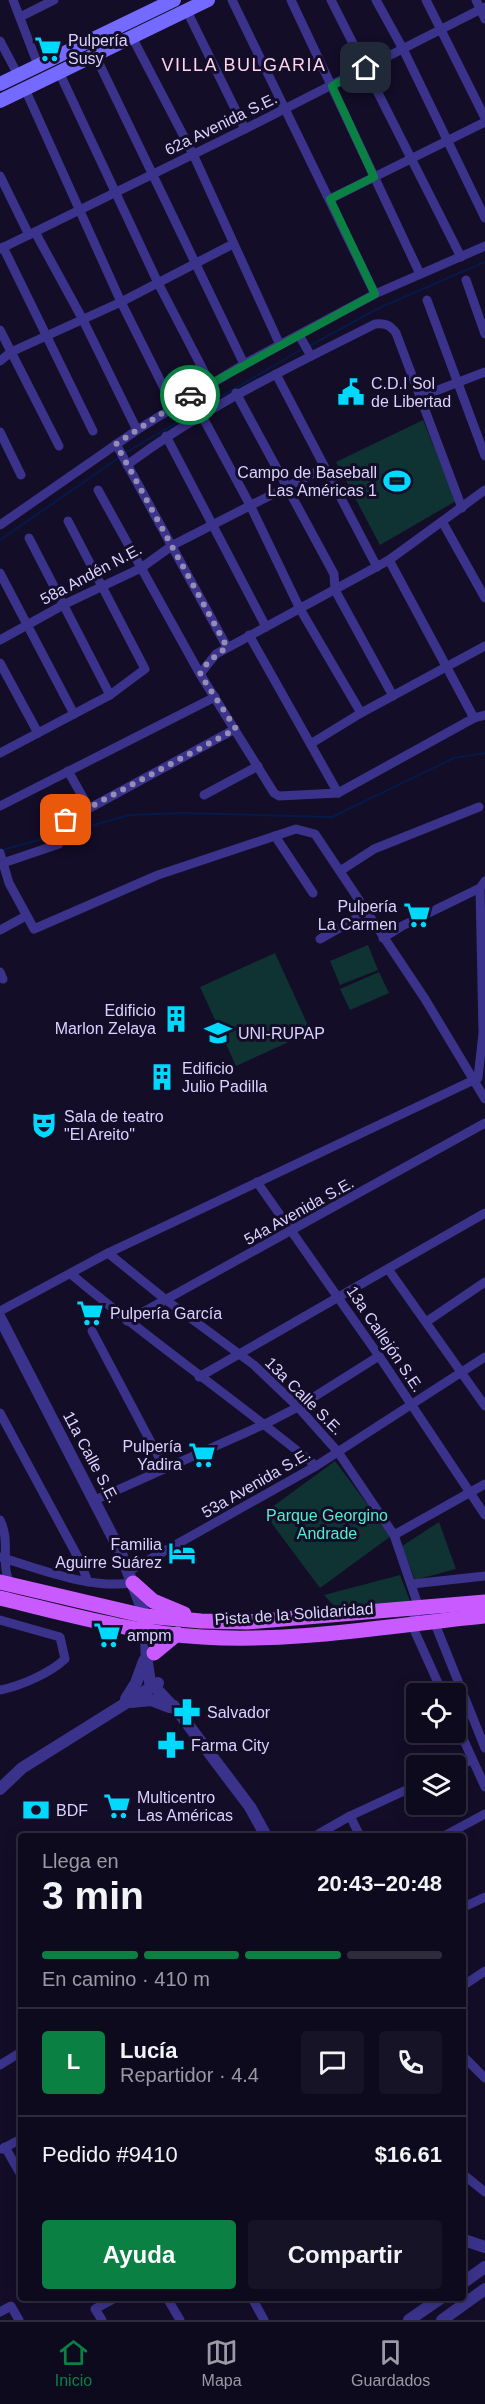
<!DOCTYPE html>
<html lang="es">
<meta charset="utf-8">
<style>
body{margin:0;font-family:Helvetica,sans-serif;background:#171327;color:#f1f3f6;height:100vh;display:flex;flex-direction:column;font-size:22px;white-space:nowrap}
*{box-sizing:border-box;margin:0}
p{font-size:20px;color:#9b9aa4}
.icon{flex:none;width:33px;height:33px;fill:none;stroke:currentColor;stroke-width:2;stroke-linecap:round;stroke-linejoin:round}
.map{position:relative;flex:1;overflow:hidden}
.drawer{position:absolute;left:18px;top:1833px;width:448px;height:468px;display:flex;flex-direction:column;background:#0e0a1e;border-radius:6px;box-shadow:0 3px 15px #0003,0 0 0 2px #2e2b3c}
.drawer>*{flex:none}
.tools{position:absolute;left:406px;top:1683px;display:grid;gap:12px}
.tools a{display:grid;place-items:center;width:60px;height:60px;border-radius:6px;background:#0e0a1e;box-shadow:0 3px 15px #0003,0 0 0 2px #2e2b3c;font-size:30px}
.pin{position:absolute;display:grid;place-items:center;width:51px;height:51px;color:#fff;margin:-26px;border-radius:12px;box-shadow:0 3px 9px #0006}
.courier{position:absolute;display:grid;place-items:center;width:60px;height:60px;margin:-30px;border:4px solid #0b8043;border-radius:50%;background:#fff;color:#222;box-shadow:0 2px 8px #0007}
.overview em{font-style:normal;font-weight:700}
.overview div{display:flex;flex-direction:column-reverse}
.overview{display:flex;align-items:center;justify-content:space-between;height:102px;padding:0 24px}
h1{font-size:39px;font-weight:700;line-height:45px}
.bar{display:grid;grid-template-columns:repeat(4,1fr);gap:9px 6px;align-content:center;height:72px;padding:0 24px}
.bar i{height:8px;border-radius:4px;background:#2e2b3c}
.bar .active{background:#0b8043}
.bar p{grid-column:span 4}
.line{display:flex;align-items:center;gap:15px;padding:0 24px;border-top:2px solid #2e2b3c}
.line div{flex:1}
.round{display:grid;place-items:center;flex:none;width:63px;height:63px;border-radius:6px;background:#171327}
.button{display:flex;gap:12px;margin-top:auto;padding:12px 24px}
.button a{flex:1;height:69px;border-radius:6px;background:#0b8043;color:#fff;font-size:24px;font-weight:700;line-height:69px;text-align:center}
.button a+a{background:#171327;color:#f1f3f6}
.menu{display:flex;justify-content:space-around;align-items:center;height:84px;border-top:2px solid #2e2b3c;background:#0e0a1e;font-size:16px;color:#9b9aa4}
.menu a{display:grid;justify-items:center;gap:3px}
.menu .active{color:#0b8043}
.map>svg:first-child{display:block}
.green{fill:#0f3232}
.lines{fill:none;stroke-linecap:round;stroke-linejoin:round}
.stream{stroke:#051a49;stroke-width:2}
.minor{stroke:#3b338b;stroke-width:9}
.tertiary{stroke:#3b338b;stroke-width:12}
.secondary{stroke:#756aff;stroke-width:14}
.primary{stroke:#c95aff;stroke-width:15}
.done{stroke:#948eb4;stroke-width:6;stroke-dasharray:0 10.8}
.route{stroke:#0b8043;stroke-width:8}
.labels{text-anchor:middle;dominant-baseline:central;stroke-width:6;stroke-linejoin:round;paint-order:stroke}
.poi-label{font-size:16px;fill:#dad3ff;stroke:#130d28;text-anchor:start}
.street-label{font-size:16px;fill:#dad3ff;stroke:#130d28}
.park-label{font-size:16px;fill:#53eccc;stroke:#130d28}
.neighbourhood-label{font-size:18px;letter-spacing:1.5px;fill:#ffd5ee;stroke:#130d28}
</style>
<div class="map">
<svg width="485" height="2320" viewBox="0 0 485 2320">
<rect width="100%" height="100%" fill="#130d28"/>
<!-- green -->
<g class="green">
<polygon points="423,420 456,501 380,545 336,462"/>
<polygon points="368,945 378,970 340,985 330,961"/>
<polygon points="275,953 311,1032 236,1066 200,987"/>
<polygon points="379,972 389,993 350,1010 340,989"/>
<polygon points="335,1461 391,1536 320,1588 264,1513"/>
<polygon points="439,1522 456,1569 415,1580 402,1546"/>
<polygon points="400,1575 410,1601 335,1607 324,1595"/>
</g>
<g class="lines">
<!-- stream -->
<g class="stream">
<polyline points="309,346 379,308 485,262"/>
<polyline points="125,453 304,348"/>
<polyline points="0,540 120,457"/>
<polyline points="2,850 130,815 183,813 332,817 454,758 485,753"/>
</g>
<!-- minor -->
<g class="minor">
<polyline points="13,0 38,65"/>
<polyline points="232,0 375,294"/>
<polyline points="291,0 420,274"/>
<polyline points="331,0 461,257"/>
<polyline points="376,0 403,49 485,218"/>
<polyline points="426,0 485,118"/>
<polyline points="476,0 485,19"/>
<polyline points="187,11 245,129"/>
<polyline points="20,17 54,0"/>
<polyline points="132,37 193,154 280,345"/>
<polyline points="0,41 18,75"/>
<polyline points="95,55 244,364"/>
<polyline points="59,72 158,283 210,383"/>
<polyline points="25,89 121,302 173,406"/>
<polyline points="0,176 29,235"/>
<polyline points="330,199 485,122"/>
<polyline points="35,232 83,320 137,430"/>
<polyline points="3,247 93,431"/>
<polyline points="0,249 245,129 485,7"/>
<polyline points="466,280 485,334"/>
<polyline points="427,300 485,456"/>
<polyline points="0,330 59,446"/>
<polyline points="299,335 311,356"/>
<polyline points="0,361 11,352 121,302 233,244"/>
<polyline points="276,374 377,567"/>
<polyline points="236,393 334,574 335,590 393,696"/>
<polyline points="420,397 485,372"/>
<polyline points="201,414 250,505 300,609 361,713"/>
<polyline points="0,432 21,475"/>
<polyline points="166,436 266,627"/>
<polyline points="116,444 227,647"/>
<path d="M127 465C206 406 288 368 375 324 386 323 390 325 396 333L462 508"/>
<polyline points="98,490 200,674 274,793 279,796 338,793 474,718 485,715"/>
<polyline points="443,523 485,598"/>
<polyline points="0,525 137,430 244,364 375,294 485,246"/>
<polyline points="29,538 110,695"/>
<polyline points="389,560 474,718"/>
<polyline points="0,573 74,714"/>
<polyline points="249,635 338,793"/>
<polyline points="0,640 65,604 141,568 173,545 324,468"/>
<polyline points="0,663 38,733"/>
<polyline points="200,674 216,654 389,560 485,490"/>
<polyline points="312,743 361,713 485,646"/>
<polyline points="0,753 110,695 145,669 68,521"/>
<polyline points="68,771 89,808"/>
<polyline points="204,795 258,766"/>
<polyline points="0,806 215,697"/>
<polyline points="66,821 235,729"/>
<polyline points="275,836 313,893"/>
<polyline points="0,853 9,883 34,929 158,875 296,829 315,834 425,999 485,1099"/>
<polyline points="0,864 59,844"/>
<polyline points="340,871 374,849 479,807"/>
<polyline points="0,930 26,916"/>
<polyline points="383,938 402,926 480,888"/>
<polyline points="320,939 366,913"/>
<polyline points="0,972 3,979"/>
<polyline points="257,1182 379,1356 485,1515"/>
<polyline points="108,1253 166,1300 254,1365 298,1407 338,1452 394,1535 419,1608"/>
<polyline points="388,1269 485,1406"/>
<path d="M71 1274C150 1341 236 1400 316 1466"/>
<polyline points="0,1311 108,1253 478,1078 483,1033 480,888 485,881"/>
<polyline points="127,1321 485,1123"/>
<polyline points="426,1322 485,1282"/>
<polyline points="92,1331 164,1467"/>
<polyline points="199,1377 485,1213"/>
<polyline points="0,1413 80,1561 88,1582"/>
<polyline points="95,1500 265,1424 298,1407 379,1356"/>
<path d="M0 1520C11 1542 0 1562 10 1585"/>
<polyline points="394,1535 485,1484"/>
<path d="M0 1557C42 1570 89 1589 133 1583"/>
<polyline points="129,1571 316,1466 485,1357"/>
<polyline points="412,1584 485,1576"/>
<polyline points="419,1608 411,1623 443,1694"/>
<polyline points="433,1619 485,1748"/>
<path d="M0 1620 60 1637 65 1659C50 1673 21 1686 0 1690"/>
<polyline points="456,1723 485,1787"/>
<polyline points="456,1767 472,1760"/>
<polyline points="350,1816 360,1836"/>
<polyline points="315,1836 350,1816 417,1785"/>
<polyline points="444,1836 485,1814"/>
<polyline points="464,1907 485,1897"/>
<polyline points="464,1985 485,1971"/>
<polyline points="464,2057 485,2078"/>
<polyline points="0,2065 21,2052"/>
<polyline points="5,2147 21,2175"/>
<polyline points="2,2149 21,2139"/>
<polyline points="464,2175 485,2192"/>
<polyline points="167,2298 180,2320"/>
<polyline points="252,2298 264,2320"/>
<polyline points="0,2312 11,2306 19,2320"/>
<polyline points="102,2320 95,2309 115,2298"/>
</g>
<!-- tertiary -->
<g class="tertiary">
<polyline points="0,1318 120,1551 145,1616 147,1663 150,1682 178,1712"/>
<polyline points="126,1699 136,1683 144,1661"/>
<polyline points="131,1702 151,1700 169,1707"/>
<polyline points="174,1706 250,1807 266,1836"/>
<polyline points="0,1789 22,1768 158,1683"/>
<polyline points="464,2240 485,2247"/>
<polyline points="464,2282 485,2267"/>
<polyline points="409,2320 441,2298"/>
<polyline points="442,2320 485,2289"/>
</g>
<!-- secondary -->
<g class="secondary">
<polyline points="0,84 174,0"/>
<polyline points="0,101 208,0"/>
</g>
<!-- primary -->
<g class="primary">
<polyline points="0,1582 145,1616 201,1621 247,1622 485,1602"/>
<polyline points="133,1583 153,1601 184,1614"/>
<path d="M0 1598C67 1614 133 1633 202 1637 296 1643 392 1625 485 1616"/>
<polyline points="154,1653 177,1634"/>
</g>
</g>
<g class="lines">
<!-- done -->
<polyline class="done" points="66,820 236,729 200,674 208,662 227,647 116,444 190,395"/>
<!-- route -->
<polyline class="route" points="190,395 375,294 330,199 374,177 332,86 366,68"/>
</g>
<!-- icons -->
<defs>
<symbol id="supermarket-bare" viewBox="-9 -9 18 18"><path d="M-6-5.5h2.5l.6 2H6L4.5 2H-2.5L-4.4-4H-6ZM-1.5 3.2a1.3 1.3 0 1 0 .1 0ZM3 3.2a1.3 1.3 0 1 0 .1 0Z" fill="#00d9fe" stroke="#130d28" stroke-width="2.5" paint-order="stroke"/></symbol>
<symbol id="civic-bare" viewBox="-9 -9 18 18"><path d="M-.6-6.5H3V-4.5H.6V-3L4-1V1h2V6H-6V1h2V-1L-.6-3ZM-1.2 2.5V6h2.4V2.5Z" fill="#00d9fe" stroke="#130d28" stroke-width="2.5" paint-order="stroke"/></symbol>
<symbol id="stadium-bare" viewBox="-9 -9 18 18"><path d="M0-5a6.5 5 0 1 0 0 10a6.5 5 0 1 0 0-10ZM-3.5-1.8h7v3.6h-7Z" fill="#00d9fe" stroke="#130d28" stroke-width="2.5" paint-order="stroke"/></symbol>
<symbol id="building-bare" viewBox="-9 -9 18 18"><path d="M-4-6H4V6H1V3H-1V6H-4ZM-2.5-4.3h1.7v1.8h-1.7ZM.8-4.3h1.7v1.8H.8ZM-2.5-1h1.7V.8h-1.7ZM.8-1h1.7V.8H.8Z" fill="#00d9fe" stroke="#130d28" stroke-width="2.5" paint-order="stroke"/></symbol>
<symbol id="university-bare" viewBox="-9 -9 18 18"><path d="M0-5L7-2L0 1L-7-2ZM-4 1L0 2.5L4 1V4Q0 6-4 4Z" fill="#00d9fe" stroke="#130d28" stroke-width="2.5" paint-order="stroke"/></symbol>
<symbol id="theatre-bare" viewBox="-9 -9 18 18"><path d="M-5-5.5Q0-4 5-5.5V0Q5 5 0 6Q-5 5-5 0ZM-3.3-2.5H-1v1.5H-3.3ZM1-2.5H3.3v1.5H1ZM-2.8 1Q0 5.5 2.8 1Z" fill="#00d9fe" stroke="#130d28" stroke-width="2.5" paint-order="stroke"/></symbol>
<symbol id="hotel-bare" viewBox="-9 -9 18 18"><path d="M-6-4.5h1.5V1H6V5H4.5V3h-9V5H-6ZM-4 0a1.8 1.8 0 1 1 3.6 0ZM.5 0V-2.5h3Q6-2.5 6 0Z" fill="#00d9fe" stroke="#130d28" stroke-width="2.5" paint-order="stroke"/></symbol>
<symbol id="pharmacy-bare" viewBox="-9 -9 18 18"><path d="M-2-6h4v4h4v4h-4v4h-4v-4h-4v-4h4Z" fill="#00d9fe" stroke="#130d28" stroke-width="2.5" paint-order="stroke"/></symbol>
<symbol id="bank-bare" viewBox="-9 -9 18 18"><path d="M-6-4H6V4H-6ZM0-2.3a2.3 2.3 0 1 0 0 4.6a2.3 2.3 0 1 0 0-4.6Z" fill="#00d9fe" stroke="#130d28" stroke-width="2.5" paint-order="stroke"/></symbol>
</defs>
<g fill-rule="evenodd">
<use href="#supermarket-bare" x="29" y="30" width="38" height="38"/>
<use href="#civic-bare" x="332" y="373" width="38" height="38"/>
<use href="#stadium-bare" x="378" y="462" width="38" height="38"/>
<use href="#supermarket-bare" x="398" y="896" width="38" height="38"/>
<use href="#building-bare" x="157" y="1000" width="38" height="38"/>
<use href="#university-bare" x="199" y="1014" width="38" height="38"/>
<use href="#building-bare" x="143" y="1058" width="38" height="38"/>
<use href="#theatre-bare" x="25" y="1106" width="38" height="38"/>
<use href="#supermarket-bare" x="71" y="1294" width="38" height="38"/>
<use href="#supermarket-bare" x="183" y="1436" width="38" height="38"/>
<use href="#hotel-bare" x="163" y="1534" width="38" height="38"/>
<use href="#supermarket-bare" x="88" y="1616" width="38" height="38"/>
<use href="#pharmacy-bare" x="168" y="1693" width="38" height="38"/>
<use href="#pharmacy-bare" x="152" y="1726" width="38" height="38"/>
<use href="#supermarket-bare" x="98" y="1787" width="38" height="38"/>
<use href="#bank-bare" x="17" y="1791" width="38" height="38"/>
</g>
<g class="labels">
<!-- poi labels -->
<g class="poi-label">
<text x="68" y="40">Pulpería<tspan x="68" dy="18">Susy</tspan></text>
<text x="371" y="383">C.D.I Sol<tspan x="371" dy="18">de Libertad</tspan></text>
<text x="377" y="472" text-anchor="end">Campo de Baseball<tspan x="377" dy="18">Las Américas 1</tspan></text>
<text x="397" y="906" text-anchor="end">Pulpería<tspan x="397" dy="18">La Carmen</tspan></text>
<text x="156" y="1010" text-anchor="end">Edificio<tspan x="156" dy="18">Marlon Zelaya</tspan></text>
<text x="238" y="1033">UNI-RUPAP</text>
<text x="182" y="1068">Edificio<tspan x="182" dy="18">Julio Padilla</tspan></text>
<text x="64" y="1116">Sala de teatro<tspan x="64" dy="18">"El Areito"</tspan></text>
<text x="110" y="1313">Pulpería García</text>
<text x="182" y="1446" text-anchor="end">Pulpería<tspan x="182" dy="18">Yadira</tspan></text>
<text x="162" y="1544" text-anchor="end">Familia<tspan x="162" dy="18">Aguirre Suárez</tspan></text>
<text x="127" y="1635">ampm</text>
<text x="207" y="1712">Salvador</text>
<text x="191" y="1745">Farma City</text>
<text x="137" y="1797">Multicentro<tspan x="137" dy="18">Las Américas</tspan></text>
<text x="56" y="1810">BDF</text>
</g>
<!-- street labels -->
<g class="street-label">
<text transform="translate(221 124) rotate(-26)">62a Avenida S.E.</text>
<text transform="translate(91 574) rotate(-28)">58a Andén N.E.</text>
<text transform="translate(299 1211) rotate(-29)">54a Avenida S.E.</text>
<text transform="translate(385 1339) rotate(56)">13a Callejón S.E.</text>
<text transform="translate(304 1396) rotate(45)">13a Calle S.E.</text>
<text transform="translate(91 1457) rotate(62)">11a Calle S.E.</text>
<text transform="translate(256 1483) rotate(-30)">53a Avenida S.E.</text>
<text transform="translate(294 1614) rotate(-4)">Pista de la Solidaridad</text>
</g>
<!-- park labels -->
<g class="park-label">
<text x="327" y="1515">Parque Georgino<tspan x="327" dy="18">Andrade</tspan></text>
</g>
<!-- neighbourhood labels -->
<g class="neighbourhood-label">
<text x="244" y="65">VILLA BULGARIA</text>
</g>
</g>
</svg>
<div class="tools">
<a><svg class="icon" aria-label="locate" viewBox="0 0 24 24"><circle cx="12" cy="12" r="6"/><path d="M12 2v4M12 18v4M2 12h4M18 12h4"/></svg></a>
<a><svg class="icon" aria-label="layers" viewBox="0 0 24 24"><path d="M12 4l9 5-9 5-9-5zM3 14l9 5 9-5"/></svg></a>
</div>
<div class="pin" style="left:66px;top:820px;background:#ea580c"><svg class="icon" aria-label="bag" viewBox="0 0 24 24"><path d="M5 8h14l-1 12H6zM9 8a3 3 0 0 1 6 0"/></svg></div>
<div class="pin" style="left:366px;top:68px;background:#1f2937"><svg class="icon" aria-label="home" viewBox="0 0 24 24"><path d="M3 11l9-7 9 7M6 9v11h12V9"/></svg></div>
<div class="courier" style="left:190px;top:395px"><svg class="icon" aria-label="car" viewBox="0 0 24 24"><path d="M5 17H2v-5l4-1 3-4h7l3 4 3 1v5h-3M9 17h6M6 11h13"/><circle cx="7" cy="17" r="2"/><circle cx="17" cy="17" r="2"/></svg></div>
<section class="drawer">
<div class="overview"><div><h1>3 min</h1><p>Llega en</p></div><em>20:43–20:48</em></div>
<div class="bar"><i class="active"></i><i class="active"></i><i class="active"></i><i></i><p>En camino · 410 m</p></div>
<div class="line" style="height:108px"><b class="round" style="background:#0b8043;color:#fff">L</b><div><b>Lucía</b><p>Repartidor · 4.4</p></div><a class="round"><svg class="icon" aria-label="chat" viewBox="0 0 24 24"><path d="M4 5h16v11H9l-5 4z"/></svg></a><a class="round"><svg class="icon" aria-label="phone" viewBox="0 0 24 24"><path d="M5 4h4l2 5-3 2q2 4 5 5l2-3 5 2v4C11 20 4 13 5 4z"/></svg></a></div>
<div class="line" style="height:78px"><div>Pedido #9410</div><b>$16.61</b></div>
<div class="button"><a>Ayuda</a><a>Compartir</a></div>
</section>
</div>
<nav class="menu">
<a class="active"><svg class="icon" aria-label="home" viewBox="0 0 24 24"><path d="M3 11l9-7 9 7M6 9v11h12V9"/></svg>Inicio</a>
<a><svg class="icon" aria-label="map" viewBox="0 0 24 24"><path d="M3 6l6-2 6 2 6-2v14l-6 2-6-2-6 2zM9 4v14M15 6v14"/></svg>Mapa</a>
<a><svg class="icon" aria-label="saved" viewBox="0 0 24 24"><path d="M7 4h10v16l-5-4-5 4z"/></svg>Guardados</a>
</nav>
